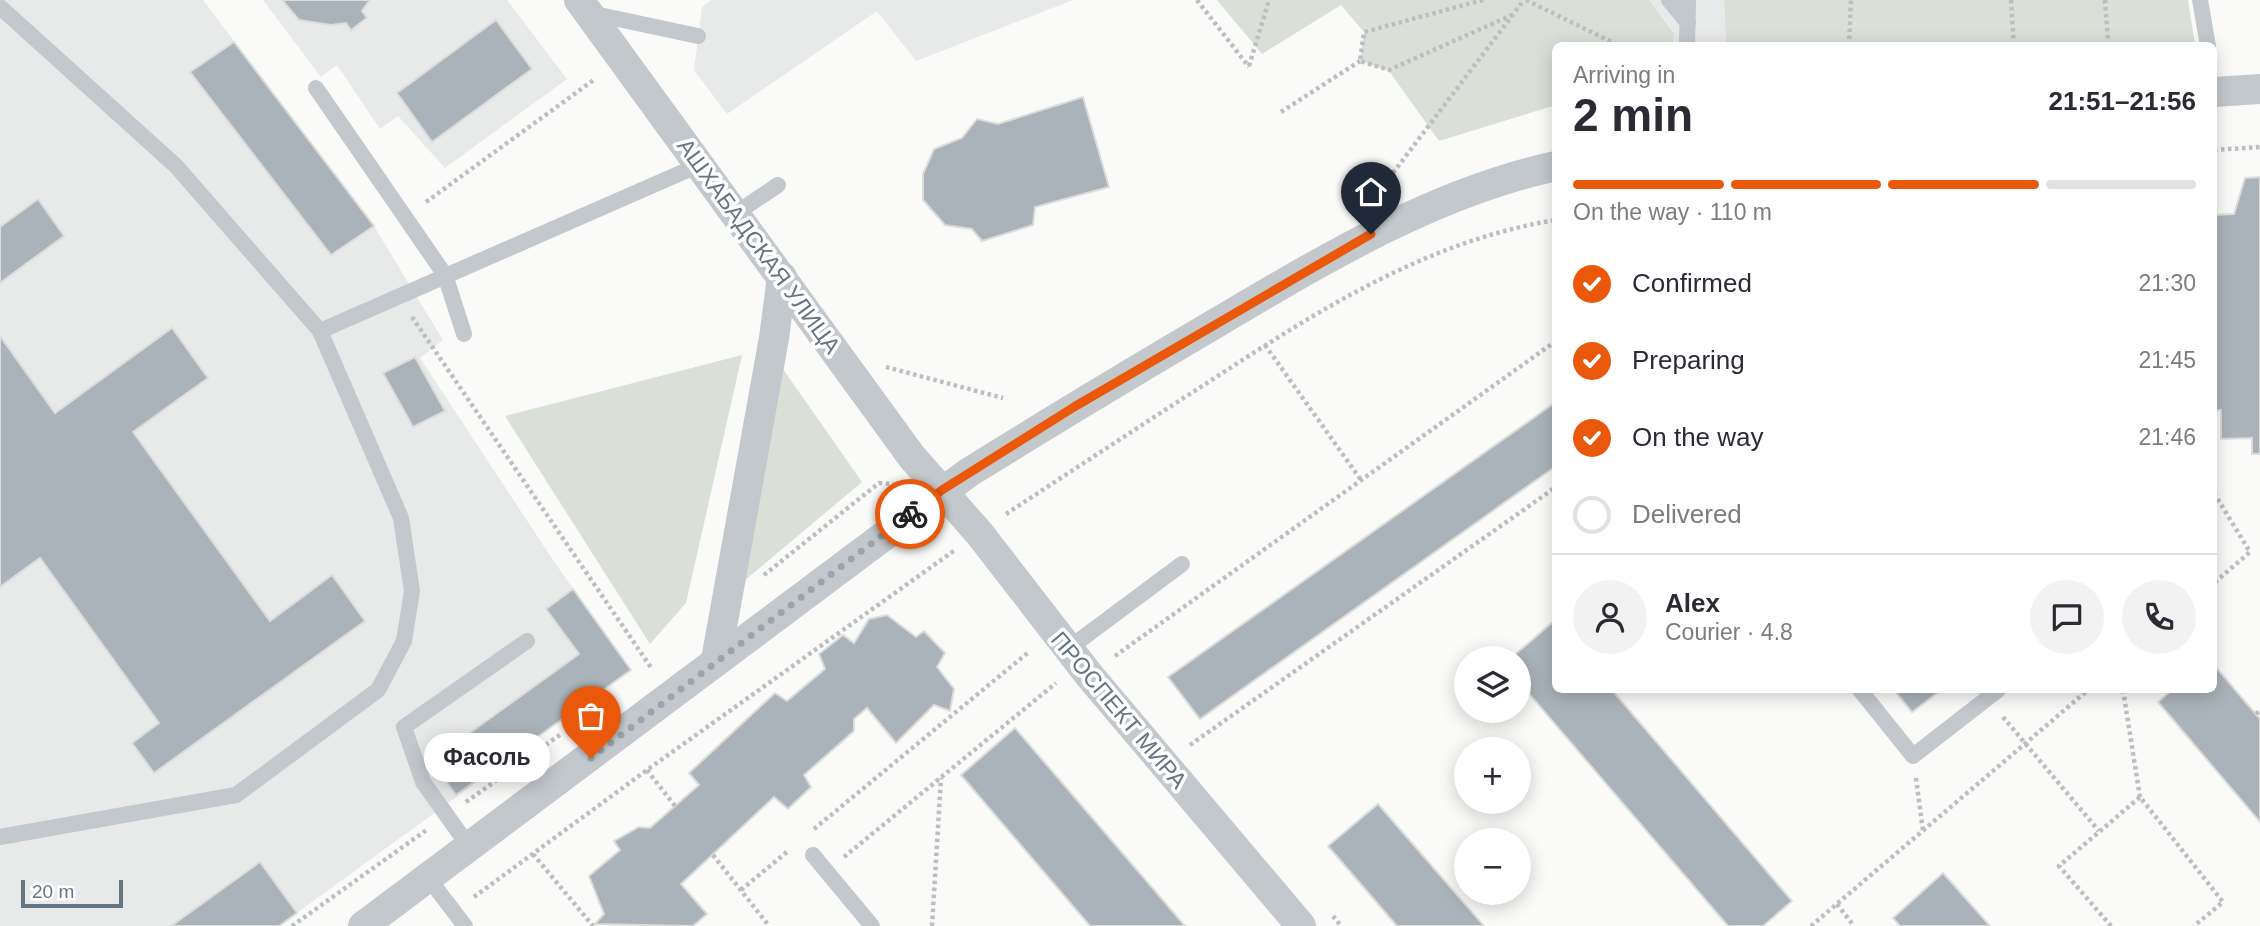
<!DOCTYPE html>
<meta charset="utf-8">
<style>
body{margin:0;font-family:Arial,sans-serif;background:#f2f2f3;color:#2b2b33;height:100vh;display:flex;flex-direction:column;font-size:26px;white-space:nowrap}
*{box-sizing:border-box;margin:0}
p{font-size:23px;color:#7c7c81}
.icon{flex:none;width:38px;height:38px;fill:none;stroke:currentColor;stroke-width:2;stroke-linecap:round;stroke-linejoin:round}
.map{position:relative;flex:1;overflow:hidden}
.panel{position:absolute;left:1552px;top:42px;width:665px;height:651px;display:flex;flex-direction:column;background:#fff;border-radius:10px;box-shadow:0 4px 18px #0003}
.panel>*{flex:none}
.fabs{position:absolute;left:1454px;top:646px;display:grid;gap:14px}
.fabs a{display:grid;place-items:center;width:77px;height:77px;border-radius:50%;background:#fff;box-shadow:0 4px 18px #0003;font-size:35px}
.scale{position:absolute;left:21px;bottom:18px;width:102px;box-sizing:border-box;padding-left:7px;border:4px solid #657683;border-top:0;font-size:19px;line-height:24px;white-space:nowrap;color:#657683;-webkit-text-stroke:5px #fff;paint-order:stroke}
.pin{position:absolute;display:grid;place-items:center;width:60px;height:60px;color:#fff;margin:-72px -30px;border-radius:50% 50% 50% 0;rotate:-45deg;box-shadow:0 0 7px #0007}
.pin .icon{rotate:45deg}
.courier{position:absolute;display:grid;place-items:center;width:70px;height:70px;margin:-35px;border:5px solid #ea580c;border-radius:50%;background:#fff;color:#222;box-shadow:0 2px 9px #0007}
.bubble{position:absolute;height:49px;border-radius:24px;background:#fff;box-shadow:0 4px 18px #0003;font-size:23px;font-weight:800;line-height:49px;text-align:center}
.headline em{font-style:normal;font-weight:800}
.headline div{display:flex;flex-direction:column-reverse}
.headline{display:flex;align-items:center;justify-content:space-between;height:119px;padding:0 21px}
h1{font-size:46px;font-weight:800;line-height:52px}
.bar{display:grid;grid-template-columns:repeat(4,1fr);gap:10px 7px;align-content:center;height:84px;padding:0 21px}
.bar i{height:9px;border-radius:5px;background:#e1e1e2}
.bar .current{background:#ea580c}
.bar p{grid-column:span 4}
.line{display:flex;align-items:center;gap:18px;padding:0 21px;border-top:2px solid #e1e1e2}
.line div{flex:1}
.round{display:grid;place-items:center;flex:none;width:74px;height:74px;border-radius:37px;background:#f2f2f3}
ol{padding:0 21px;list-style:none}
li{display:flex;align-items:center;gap:21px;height:77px}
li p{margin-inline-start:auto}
li .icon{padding:7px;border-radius:50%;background:#ea580c;color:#fff;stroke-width:4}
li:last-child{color:#7c7c81}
li i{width:38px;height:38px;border:4px solid #e1e1e2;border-radius:50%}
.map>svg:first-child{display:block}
.built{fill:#e8e9e9}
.green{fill:#dadfd7}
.building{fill:#aab3b9;stroke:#dcdcda;stroke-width:2}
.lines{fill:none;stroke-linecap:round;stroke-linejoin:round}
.path{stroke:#bbbfc2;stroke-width:4.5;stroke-dasharray:3.5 3.5;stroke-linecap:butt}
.lane{stroke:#c3c8cc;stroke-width:16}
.street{stroke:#c3c8cc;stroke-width:30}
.done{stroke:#99a4ac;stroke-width:7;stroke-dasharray:0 12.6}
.route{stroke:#ea580c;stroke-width:9}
.labels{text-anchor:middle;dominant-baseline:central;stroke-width:7;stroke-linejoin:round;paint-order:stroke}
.street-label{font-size:23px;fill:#657683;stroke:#fff}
</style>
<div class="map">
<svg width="2260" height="926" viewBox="0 0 2260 926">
<rect width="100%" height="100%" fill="#fafaf8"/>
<!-- built -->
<g class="built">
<polygon points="0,0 203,0 374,226 443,340 420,358 555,563 631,670 279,926 0,926"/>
<polygon points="263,0 507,0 567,79 445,168 398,116 380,129 337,65 321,77"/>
<polygon points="712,0 1073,0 916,61 877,11 727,114 694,70 702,7"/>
<polygon points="1649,0 1724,0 1726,45 1673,45 1674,32"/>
</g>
<!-- green -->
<g class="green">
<polygon points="1217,0 1649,0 1674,33 1673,45 1556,46 1556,105 1439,141 1389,71 1360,61 1364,32 1341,5 1262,54"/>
<polygon points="1724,0 2188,0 2195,45 1726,45"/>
<polygon points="742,355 686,603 650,644 505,416"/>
<polygon points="778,362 862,482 737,587"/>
</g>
<!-- building -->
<g class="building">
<polygon points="282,0 370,0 362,11 367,18 351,30 346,23 331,25 299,20"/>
<polygon points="496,20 532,69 432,142 397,93"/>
<polygon points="234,42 374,226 331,255 190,72"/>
<polygon points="1083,97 1109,187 1035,207 1033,225 982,241 972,229 945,225 923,200 923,174 934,149 962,138 977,119 998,124"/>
<polygon points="2260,177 2260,454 2252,454 2252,438 2221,439 2221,410 2214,411 2214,215 2234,214 2245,178"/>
<polygon points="38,199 64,236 0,283 0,227"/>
<polygon points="172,328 208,378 133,432 270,621 332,575 365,621 154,773 132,743 159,723 40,558 0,587 0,336 55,413"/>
<polygon points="415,357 445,411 413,427 383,373"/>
<polygon points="1556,402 1556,466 1200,719 1168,677"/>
<polygon points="573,589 631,670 456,795 431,761 579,654 546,609"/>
<polygon points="887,615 916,637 924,631 945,653 937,667 954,689 950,711 934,705 896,743 867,708 854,719 854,731 804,775 811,787 788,809 774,797 681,884 707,914 693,926 595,924 604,914 589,876 620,850 614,841 639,827 650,828 699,785 689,773 775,693 787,701 825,669 819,654 843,635 854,643 869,619"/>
<polygon points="1554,621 1556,690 1612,690 1792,901 1763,926 1728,926 1519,682 1519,658 1511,658"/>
<polygon points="2214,665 2260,719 2260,822 2158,702 2172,690 2214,690"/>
<polygon points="1894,690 1941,690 1912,712"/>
<polygon points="1015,728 1185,926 1090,926 961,775"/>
<polygon points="1378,804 1484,926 1397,926 1328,846"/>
<polygon points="260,862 297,913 279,926 171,926"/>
<polygon points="1943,873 1990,926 1900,926 1893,918"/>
</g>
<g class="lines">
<!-- path -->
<g class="path">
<polyline points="1197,0 1249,67"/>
<polyline points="1483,0 1364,32 1360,61 1389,70 1512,15"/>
<polyline points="1526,0 1620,46"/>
<polyline points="2011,0 2014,46"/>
<polyline points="2105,0 2108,40"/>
<polyline points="1849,46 1851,0"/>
<polyline points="1249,66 1269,0"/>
<polyline points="1281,112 1360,61"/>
<polyline points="2214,150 2260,147"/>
<polyline points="1393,173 1524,0"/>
<polyline points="426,202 595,79"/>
<polyline points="412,317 652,669"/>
<polyline points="1265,345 1361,480"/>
<polyline points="886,367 1003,398"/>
<polyline points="2214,493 2250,552 2214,583"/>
<path d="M1006 514C1073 470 1140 426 1207 383 1316 312 1425 241 1556 220"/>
<polyline points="764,575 879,483 894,484"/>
<polyline points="1115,656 1556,341"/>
<polyline points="2123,690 2140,797"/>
<polyline points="2256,714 2260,711"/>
<polyline points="2003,717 2099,831"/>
<polyline points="1190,745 1556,487"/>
<polyline points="647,770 675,806"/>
<polyline points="1916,778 1923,831"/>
<polyline points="466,802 561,734"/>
<polyline points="814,829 1030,651"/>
<polyline points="533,854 593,926"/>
<polyline points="713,855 769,926"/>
<polyline points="844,857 1056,683"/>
<polyline points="741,890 788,851"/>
<polyline points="474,897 647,770 955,550"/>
<polyline points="1837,904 1854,926"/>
<polyline points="1333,916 1341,926"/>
<polyline points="292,926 428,829"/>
<polyline points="932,926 941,778"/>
<polyline points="1811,926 2088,690"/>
<polyline points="2111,926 2059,866 2140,797 2223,902 2194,926"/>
</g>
<!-- lane -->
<g class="lane">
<polyline points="1669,0 1688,23"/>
<polyline points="2200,0 2208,46"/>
<polyline points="0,7 176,166 320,331"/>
<polyline points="590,13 698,36"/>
<polyline points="1687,46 1688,0"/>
<polyline points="316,88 445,275 464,334"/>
<polyline points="735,214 778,185"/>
<polyline points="1068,649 1182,564"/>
<polyline points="1860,690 1913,756 1998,690"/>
<polyline points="0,837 236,795 378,690 404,641 412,591 401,518 320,331 699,165"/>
<polyline points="470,848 423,782 404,727 527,641"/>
<polyline points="813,855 872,926"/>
<polyline points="429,879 465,926"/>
</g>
<!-- street -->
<g class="street">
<polyline points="579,0 912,457 979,533 1089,675 1301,926"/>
<polyline points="2214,92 2260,89"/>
<polyline points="716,660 774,338 782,277"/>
<path d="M363 926 968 473C1053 420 1138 369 1223 319 1328 257 1436 192 1556 166"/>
</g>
</g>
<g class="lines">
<!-- done -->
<polyline class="done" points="591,758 910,514"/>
<!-- route -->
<polyline class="route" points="910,514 942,490 1074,407 1371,234"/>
</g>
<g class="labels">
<!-- street labels -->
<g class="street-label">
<text transform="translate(759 246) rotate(54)">АШХАБАДСКАЯ УЛИЦА</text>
<text transform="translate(1119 710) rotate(50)">ПРОСПЕКТ МИРА</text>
</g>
</g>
</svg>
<div class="fabs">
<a><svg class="icon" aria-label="layers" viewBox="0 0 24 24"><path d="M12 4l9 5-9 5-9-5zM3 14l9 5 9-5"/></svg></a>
<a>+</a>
<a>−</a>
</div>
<div class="scale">20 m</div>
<div class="pin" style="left:591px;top:758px;background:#ea580c"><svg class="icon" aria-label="bag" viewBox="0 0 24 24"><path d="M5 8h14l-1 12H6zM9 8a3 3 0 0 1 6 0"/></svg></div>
<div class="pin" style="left:1371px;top:234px;background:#1f2937"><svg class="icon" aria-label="home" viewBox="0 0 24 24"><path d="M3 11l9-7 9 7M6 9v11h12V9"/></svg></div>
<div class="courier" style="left:910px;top:514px"><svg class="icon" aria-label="bike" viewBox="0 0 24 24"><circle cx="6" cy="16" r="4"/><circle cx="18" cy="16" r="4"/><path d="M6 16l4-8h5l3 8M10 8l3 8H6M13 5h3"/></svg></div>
<div class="bubble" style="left:424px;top:733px;width:126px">Фасоль</div>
<section class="panel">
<div class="headline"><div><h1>2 min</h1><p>Arriving in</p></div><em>21:51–21:56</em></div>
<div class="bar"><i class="current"></i><i class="current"></i><i class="current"></i><i></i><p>On the way · 110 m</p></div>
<ol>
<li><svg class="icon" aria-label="check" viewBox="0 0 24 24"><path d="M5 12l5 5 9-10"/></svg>Confirmed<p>21:30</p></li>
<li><svg class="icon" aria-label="check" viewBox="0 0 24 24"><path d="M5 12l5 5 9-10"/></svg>Preparing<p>21:45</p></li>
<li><svg class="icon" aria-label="check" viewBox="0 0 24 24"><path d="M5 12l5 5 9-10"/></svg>On the way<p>21:46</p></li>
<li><i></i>Delivered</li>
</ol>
<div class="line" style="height:126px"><a class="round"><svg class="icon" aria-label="person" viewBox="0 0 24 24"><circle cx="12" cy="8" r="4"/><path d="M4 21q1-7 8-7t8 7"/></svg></a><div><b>Alex</b><p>Courier · 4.8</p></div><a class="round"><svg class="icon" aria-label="chat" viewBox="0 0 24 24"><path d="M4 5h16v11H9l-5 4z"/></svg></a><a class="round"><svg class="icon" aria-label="phone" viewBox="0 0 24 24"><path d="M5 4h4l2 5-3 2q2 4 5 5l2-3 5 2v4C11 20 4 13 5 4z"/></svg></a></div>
</section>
</div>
